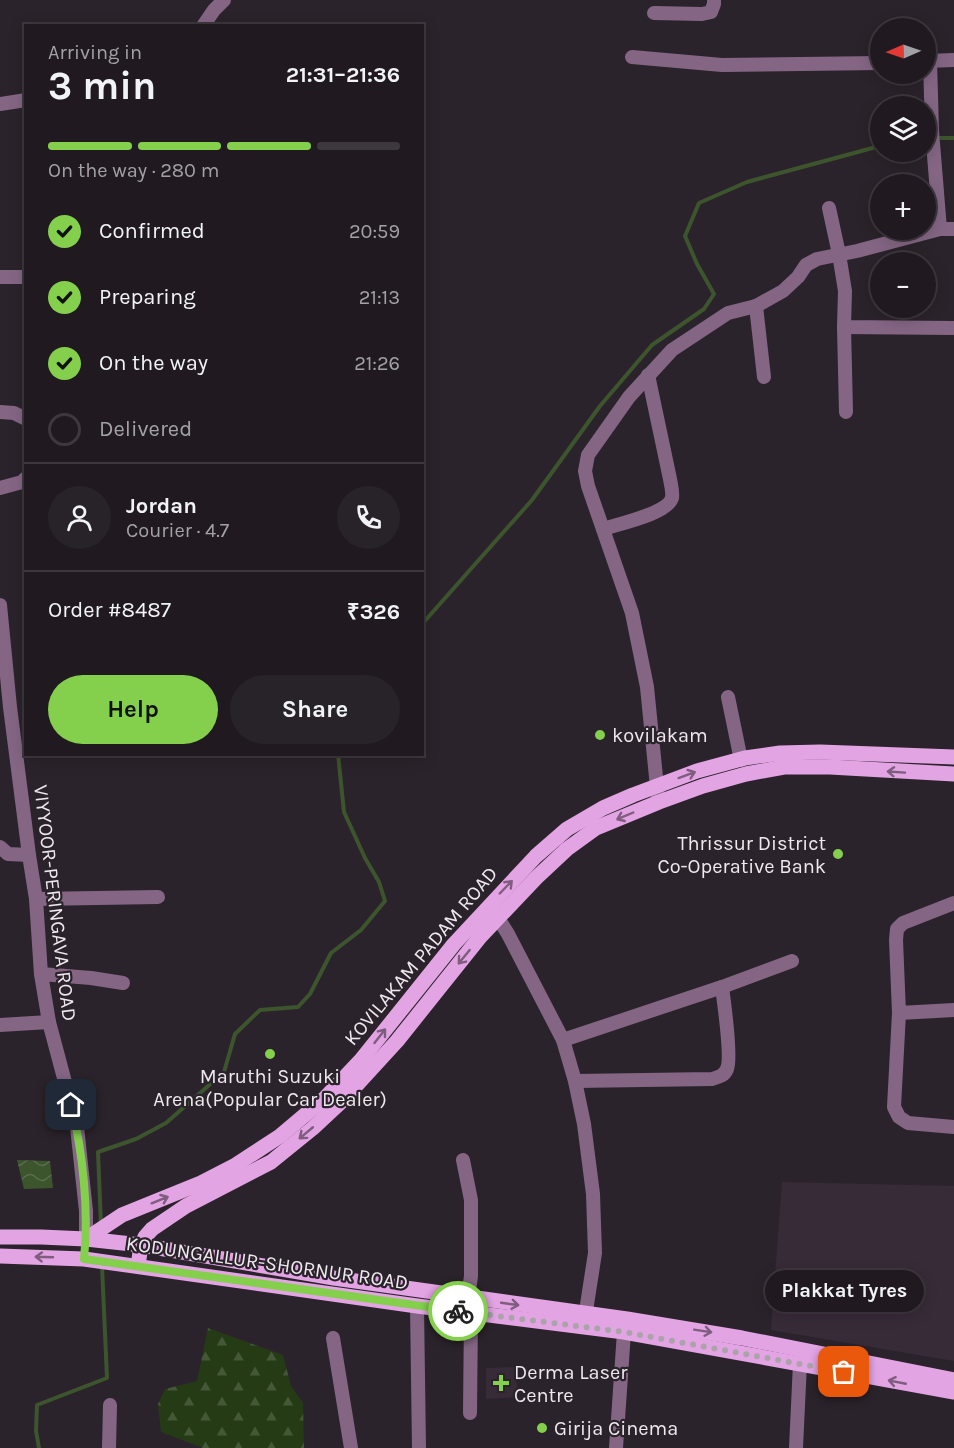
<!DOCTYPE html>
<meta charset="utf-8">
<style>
body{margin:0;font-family:Karla,sans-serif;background:#282329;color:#f1f3f6;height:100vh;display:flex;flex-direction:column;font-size:22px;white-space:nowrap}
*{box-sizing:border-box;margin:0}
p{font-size:20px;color:#a2a1a5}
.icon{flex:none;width:33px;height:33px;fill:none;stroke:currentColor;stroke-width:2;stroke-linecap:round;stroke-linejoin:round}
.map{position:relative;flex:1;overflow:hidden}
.side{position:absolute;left:24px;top:24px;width:400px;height:732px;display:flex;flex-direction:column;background:#201a20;border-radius:0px;box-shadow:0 3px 15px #0003,0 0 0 2px #3d383e}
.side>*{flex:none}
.needle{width:39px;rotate:268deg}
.fabs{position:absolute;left:870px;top:18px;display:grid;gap:12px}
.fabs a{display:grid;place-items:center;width:66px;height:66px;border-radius:50%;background:#201a20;box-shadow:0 3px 15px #0003,0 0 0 2px #3d383e;font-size:30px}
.pin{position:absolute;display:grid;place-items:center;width:51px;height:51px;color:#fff;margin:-26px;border-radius:12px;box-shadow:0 3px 9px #0006}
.courier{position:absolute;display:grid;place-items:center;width:60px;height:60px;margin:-30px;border:4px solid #84d04d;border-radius:50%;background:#fff;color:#222;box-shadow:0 2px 8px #0007}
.bubble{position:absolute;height:42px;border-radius:21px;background:#201a20;box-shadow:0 3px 15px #0003,0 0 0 2px #3d383e;font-size:20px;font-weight:700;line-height:42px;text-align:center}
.overview em{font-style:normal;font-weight:700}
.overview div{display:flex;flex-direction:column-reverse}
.overview{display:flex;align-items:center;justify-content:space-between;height:102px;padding:0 24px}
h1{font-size:39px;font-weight:700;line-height:45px}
.bar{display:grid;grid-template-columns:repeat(4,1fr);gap:9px 6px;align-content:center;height:72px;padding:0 24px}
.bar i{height:8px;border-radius:4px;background:#3d383e}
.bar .current{background:#84d04d}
.bar p{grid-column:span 4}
.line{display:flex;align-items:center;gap:15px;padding:0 24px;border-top:2px solid #3d383e}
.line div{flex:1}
.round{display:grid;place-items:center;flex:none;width:63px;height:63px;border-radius:32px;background:#282329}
ol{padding:0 24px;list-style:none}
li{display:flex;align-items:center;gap:18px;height:66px}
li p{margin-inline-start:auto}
li .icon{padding:6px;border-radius:50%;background:#84d04d;color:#111;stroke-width:4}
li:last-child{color:#a2a1a5}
li i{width:33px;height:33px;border:3px solid #3d383e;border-radius:50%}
.primary-button{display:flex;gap:12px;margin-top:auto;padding:12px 24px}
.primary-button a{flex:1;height:69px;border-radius:36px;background:#84d04d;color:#111;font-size:24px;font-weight:700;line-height:69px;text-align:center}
.primary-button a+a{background:#282329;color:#f1f3f6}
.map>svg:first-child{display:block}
.built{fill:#372b37}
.forest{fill:url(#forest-firs)}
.water{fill:url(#water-waves)}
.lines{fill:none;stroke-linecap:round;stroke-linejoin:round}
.stream{stroke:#3c552d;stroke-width:4}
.minor{stroke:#846684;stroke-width:14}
.major{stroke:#e3a4e4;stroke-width:15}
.oneway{stroke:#7e5d7e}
.done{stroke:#aaa4aa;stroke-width:6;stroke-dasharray:0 10.8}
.route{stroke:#84d04d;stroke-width:8}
.poi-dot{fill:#84d04d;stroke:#2b232b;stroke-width:2}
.labels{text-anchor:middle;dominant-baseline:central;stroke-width:4.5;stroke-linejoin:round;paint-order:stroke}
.poi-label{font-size:20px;fill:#eee9ee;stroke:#2b232b;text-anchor:start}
.street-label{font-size:20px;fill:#eee9ee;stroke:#2b232b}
</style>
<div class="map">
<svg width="954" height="1448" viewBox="0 0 954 1448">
<defs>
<pattern id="forest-firs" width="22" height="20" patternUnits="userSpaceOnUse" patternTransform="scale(1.5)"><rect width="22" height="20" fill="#243b15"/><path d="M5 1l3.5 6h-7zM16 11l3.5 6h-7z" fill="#445737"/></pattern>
<pattern id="water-waves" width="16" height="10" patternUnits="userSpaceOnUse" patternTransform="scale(1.5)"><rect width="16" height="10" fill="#3c552d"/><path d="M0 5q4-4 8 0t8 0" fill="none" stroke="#586d4c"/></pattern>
</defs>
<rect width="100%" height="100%" fill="#2b232b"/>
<!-- built -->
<g class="built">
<polygon points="782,1182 954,1186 954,1361 771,1330"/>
<polygon points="515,1367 518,1397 486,1399 486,1368"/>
</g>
<!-- forest -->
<polygon class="forest" points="208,1328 283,1355 291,1386 303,1403 304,1448 203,1448 161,1432 158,1404 165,1389 197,1381"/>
<!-- water -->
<polygon class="water" points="17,1160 50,1161 53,1188 24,1189"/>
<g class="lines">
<!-- stream -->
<g class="stream">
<polyline points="937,138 954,138"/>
<polyline points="423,623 532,500 600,406 652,345 704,309 714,294 697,264 685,236 699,203 747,182 880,146"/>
<polyline points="101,1225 98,1152 136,1139 166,1123 224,1072 235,1034 260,1010 298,1007 310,994 331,953 361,930 385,901 379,882 365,858 344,812 338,754"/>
<polyline points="39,1448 36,1431 37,1405 107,1378 102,1266"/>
</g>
<!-- minor -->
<g class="minor">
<polyline points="654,13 702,14 711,12 714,4 714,0"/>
<polyline points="203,26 214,10 224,0"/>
<polyline points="632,57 722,65 880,63"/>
<polyline points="926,61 954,60"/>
<polyline points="930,61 932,131 940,229"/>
<polyline points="0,104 26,100"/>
<polyline points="829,208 839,254 845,291 844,327 954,328"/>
<polyline points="0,277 26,277"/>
<polyline points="756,306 764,377"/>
<polyline points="844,327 846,412"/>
<polyline points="0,412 14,413 26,419"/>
<polyline points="0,488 22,482 26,478"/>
<path d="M603 529C618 524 667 514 672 498 673 492 671 485 670 479L648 375"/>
<polyline points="0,605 10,707 29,855 36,899 41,974 49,1022 77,1127 86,1211 86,1239"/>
<polyline points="728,697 741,760"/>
<polyline points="658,797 647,687 632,613 588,486 585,471 588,455 629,397 672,350 728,313 756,306 783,291 798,277 806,265 817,259 857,251 940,229 954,229"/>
<polyline points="0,847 8,854 29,855"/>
<polyline points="36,899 158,897"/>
<polyline points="954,903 903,923 897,929 896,940 899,1013 954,1010"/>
<polyline points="490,911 498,918 508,934 563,1040 575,1081 584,1124 593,1194 595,1253 584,1324"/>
<polyline points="41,974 91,978 123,983"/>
<polyline points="722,987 792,961"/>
<polyline points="899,1013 894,1107 899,1117 908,1123 954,1127"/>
<polyline points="0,1025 49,1022"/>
<path d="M563 1040 722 987C724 1002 732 1058 727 1069 724 1076 719 1077 712 1079L575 1081"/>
<polyline points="463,1160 471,1200 471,1276 468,1298"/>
<polyline points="417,1306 419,1448"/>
<polyline points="333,1338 351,1448"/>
<polyline points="470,1413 471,1312"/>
<polyline points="109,1448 110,1405"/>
<polyline points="616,1448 624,1332"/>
<polyline points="796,1448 800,1363"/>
</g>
<!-- major -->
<g class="major">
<polyline points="0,1237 41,1237 86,1239 141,1245 334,1278 627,1319 742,1338 954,1380"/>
<polyline points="86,1239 122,1215 201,1183 234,1166 280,1136 325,1098 361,1060 454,944 536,856 567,829 603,808 633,795 697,771 745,758 780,753 820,752 954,757"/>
<polyline points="0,1256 84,1259 417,1306 624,1332 954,1392"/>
<polyline points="138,1266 141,1245 145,1237 152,1229 186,1206 271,1162 313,1128 343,1100 397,1041 480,937 536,878 567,849 596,828 659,802 703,786 746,774 784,767 830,767 954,774"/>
</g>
</g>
<!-- one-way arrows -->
<defs><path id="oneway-shaft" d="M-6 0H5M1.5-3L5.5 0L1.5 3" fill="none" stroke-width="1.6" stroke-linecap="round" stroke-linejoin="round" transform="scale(1.5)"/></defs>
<g class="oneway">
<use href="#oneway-shaft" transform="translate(896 772) rotate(-176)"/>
<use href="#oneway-shaft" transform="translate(687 775) rotate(-20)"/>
<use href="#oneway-shaft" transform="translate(625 816) rotate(157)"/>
<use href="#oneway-shaft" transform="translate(506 887) rotate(-46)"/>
<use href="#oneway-shaft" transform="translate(464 957) rotate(129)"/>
<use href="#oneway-shaft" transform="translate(380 1036) rotate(-52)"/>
<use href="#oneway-shaft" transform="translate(306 1133) rotate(140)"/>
<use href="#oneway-shaft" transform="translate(160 1200) rotate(-22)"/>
<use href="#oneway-shaft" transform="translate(44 1257) rotate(-178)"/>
<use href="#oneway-shaft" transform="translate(510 1304) rotate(8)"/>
<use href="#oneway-shaft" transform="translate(703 1331) rotate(9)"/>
<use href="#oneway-shaft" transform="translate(897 1382) rotate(-169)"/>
</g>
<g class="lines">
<!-- done -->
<polyline class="done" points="458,1311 624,1332 844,1372"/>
<!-- route -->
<path class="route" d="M71 1105C83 1152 89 1211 84 1259L458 1311"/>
</g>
<!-- markers -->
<g class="poi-dot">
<circle cx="600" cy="735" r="6"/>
<circle cx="838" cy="854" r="6"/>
<circle cx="270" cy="1054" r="6"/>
<path d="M498 1374h6v6h6v6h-6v6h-6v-6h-6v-6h6z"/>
<circle cx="542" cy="1428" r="6"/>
</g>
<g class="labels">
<!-- poi labels -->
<g class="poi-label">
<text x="612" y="735">kovilakam</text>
<text x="826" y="843" text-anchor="end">Thrissur District<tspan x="826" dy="23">Co-Operative Bank</tspan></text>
<text x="270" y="1076" text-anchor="middle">Maruthi Suzuki<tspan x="270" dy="23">Arena(Popular Car Dealer)</tspan></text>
<text x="514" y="1372">Derma Laser<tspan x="514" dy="23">Centre</tspan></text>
<text x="554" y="1428">Girija Cinema</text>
</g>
<!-- street labels -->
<g class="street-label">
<text transform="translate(55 903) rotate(83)">VIYYOOR-PERINGAVA ROAD</text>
<text transform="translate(421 956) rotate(-50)">KOVILAKAM PADAM ROAD</text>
<text transform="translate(267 1263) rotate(8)">KODUNGALLUR-SHORNUR ROAD</text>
</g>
</g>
</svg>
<div class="fabs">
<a><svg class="needle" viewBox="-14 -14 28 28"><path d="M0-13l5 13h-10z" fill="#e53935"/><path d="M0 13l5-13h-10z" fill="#a2a1a5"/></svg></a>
<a><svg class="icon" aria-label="layers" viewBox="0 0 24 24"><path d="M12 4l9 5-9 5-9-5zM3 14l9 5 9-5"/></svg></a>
<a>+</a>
<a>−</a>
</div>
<div class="pin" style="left:844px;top:1372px;background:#ea580c"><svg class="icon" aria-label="bag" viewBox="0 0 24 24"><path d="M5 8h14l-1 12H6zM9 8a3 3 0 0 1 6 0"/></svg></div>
<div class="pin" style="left:71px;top:1105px;background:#1f2937"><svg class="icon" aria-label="home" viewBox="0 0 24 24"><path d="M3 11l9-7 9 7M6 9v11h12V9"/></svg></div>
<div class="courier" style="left:458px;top:1311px"><svg class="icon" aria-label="bike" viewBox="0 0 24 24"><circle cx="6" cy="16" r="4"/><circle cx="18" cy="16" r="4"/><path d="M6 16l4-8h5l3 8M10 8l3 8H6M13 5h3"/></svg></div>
<div class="bubble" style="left:765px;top:1270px;width:159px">Plakkat Tyres</div>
<section class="side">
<div class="overview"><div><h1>3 min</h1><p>Arriving in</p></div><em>21:31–21:36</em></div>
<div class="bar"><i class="current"></i><i class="current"></i><i class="current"></i><i></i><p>On the way · 280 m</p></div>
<ol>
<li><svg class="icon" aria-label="check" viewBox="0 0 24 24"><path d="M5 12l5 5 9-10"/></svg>Confirmed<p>20:59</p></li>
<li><svg class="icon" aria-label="check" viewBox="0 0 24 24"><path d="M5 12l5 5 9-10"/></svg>Preparing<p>21:13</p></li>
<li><svg class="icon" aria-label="check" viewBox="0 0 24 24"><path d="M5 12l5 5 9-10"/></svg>On the way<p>21:26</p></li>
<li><i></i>Delivered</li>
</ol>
<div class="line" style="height:108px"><a class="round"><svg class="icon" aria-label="person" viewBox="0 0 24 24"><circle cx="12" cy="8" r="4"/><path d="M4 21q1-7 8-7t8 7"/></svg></a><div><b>Jordan</b><p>Courier · 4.7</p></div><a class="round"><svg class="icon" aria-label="phone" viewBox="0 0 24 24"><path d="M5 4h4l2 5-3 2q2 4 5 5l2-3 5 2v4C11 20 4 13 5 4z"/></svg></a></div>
<div class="line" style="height:78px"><div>Order #8487</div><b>₹326</b></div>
<div class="primary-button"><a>Help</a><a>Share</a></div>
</section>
</div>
